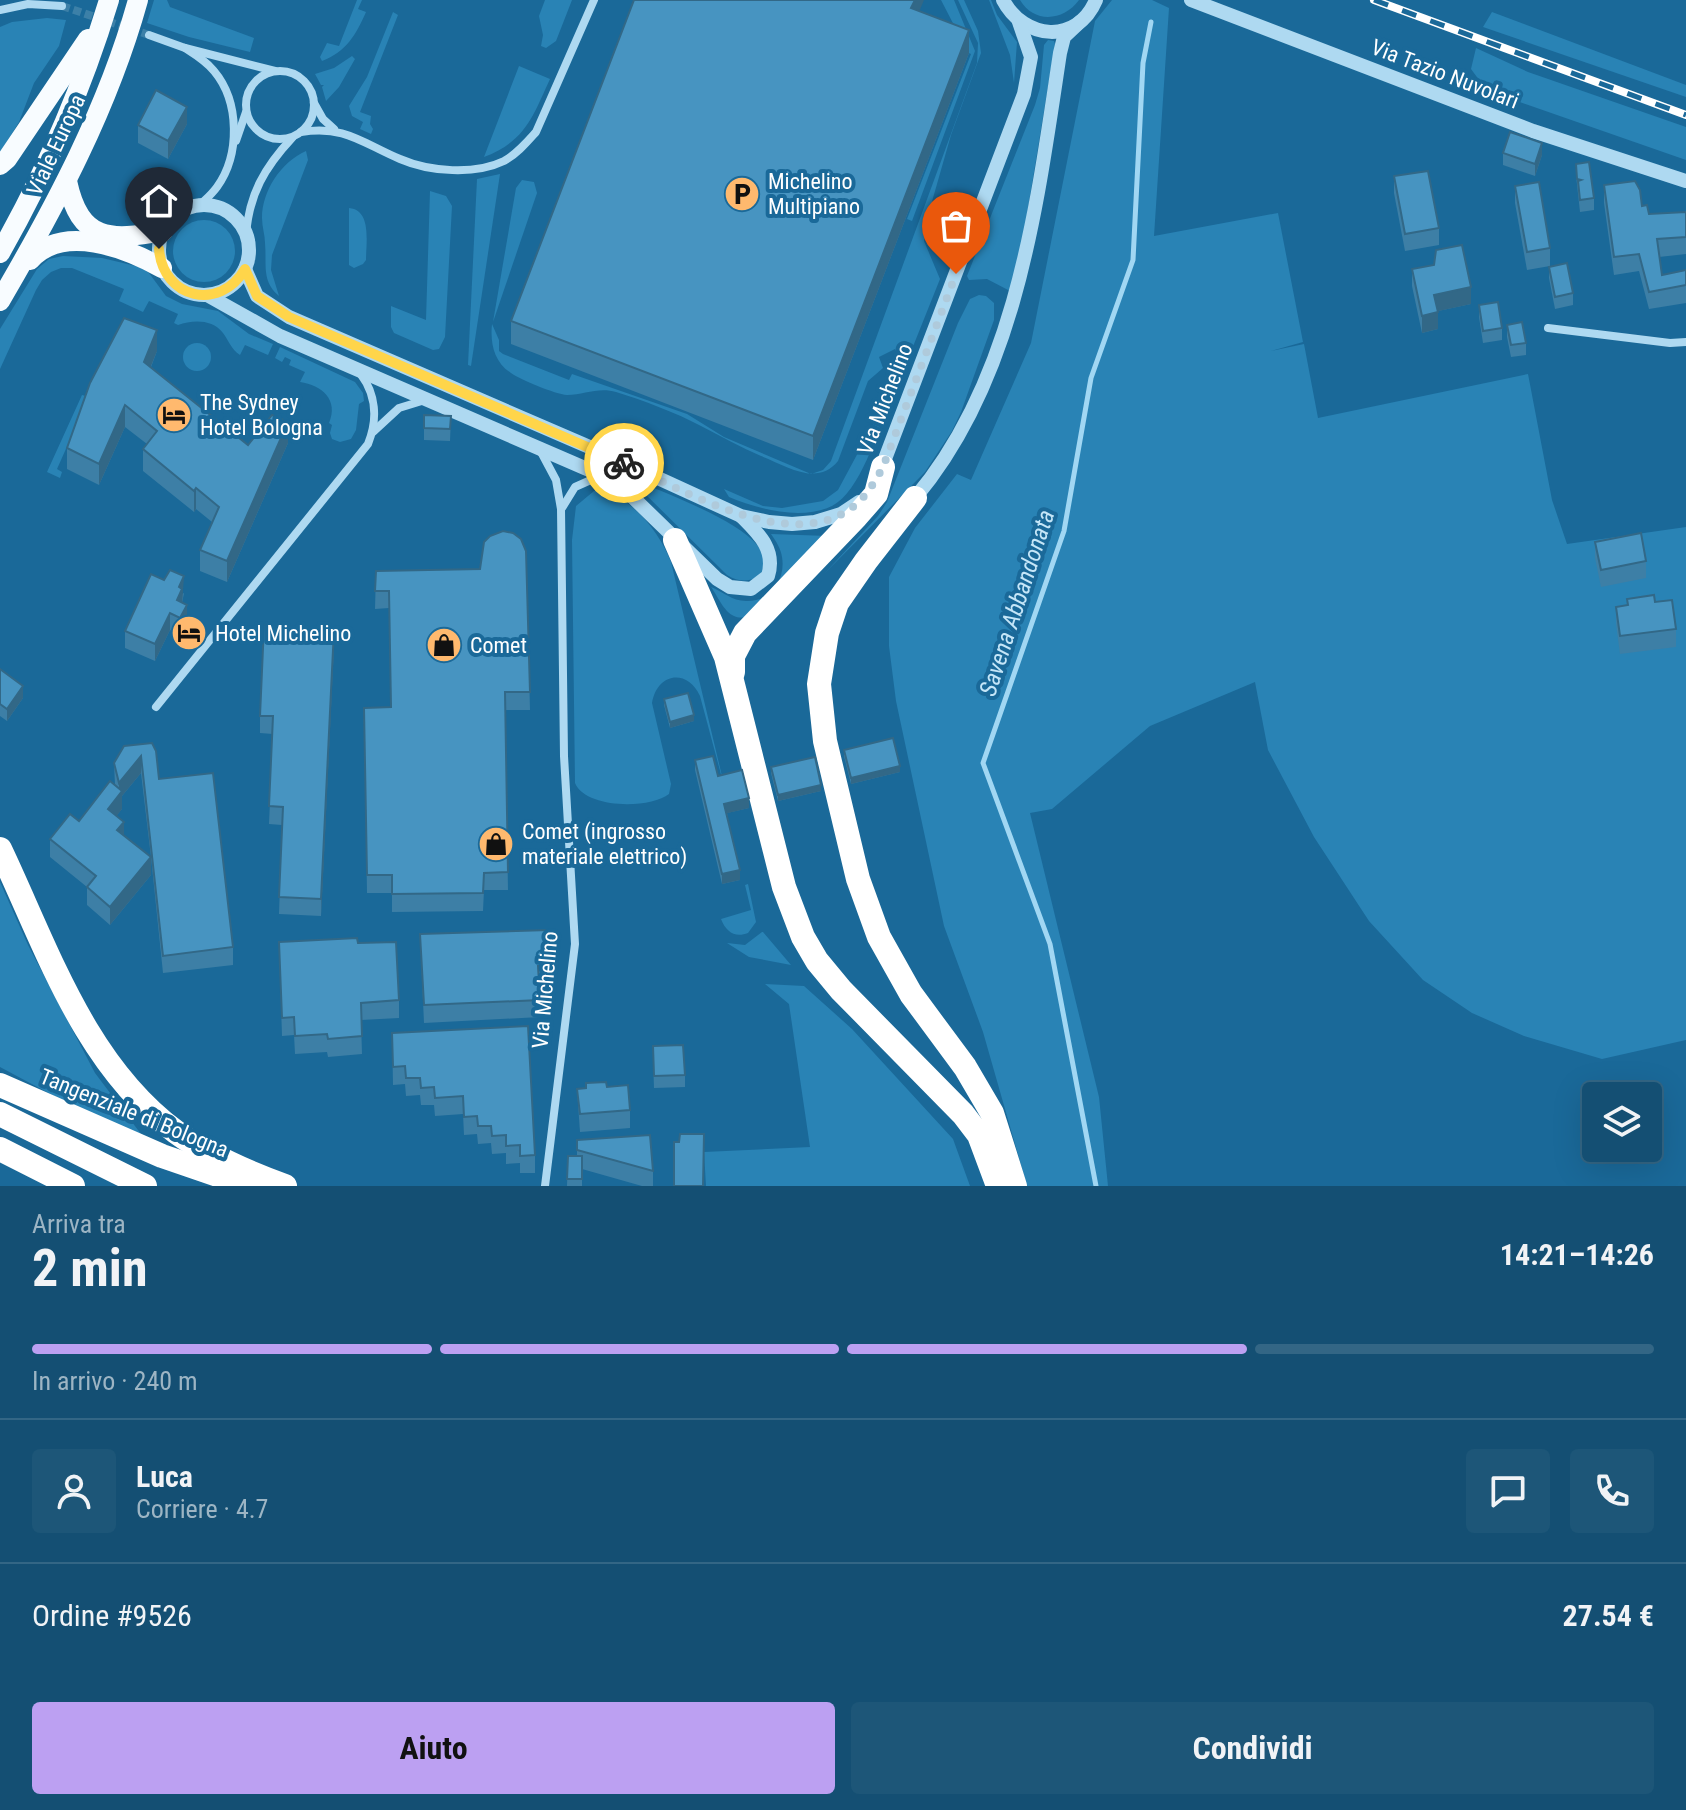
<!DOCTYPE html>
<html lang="it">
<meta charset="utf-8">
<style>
body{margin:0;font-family:"Roboto Condensed",sans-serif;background:#1d5678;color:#f1f3f6;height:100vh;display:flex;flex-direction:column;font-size:30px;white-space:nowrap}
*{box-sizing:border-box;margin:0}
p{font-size:26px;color:#9db5c4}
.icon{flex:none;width:44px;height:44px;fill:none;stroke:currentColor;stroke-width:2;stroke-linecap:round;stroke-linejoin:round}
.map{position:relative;height:1186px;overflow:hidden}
.details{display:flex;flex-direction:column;background:#144f73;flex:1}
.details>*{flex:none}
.fabs{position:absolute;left:1582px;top:1082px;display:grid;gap:16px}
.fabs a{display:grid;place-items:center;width:80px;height:80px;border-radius:8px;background:#144f73;box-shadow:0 8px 32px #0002,0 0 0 2px #336685;font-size:40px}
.pin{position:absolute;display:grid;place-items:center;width:68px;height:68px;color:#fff;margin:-82px -34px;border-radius:50% 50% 50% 0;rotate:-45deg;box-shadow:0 0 8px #0007}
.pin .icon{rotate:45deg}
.courier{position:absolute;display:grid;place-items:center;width:80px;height:80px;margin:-40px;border:6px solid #ffd54a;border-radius:50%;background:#fff;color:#222;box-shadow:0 2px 10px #0007}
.overview em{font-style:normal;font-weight:700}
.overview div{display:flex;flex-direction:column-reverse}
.overview{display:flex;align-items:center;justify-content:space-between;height:136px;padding:0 32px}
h1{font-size:52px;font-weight:700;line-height:60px}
.bar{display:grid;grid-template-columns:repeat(4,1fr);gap:12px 8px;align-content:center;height:96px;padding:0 32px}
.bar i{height:10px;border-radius:6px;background:#336685}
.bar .active{background:#bca0f2}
.bar p{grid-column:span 4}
.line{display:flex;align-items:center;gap:20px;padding:0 32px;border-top:2px solid #336685}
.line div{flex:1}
.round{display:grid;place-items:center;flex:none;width:84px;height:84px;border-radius:8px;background:#1d5678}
.cta{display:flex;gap:16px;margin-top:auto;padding:16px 32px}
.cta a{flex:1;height:92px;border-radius:8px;background:#bca0f2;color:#111;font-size:32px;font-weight:700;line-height:92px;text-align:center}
.cta a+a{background:#1d5678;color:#f1f3f6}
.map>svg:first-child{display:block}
.green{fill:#2983b5}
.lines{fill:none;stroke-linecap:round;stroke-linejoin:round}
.stream{stroke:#a1d7f3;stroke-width:5}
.minor-tunnel{stroke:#3c80a8;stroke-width:8;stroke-dasharray:8 4;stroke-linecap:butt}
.minor{stroke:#aed9f1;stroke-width:8}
.tertiary{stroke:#aed9f1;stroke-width:14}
.primary{stroke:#f8fcff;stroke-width:20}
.motorway{stroke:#fff;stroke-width:24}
.rail-casing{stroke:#fff;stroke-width:8}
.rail{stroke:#1a6999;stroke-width:5;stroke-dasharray:15;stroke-linecap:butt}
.wall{fill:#3d7fa6;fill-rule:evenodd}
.shaded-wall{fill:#326887}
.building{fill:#4794c1;stroke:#326887;stroke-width:2}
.done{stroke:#afcadb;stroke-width:8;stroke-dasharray:0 14.4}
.route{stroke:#ffd54a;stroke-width:10}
.labels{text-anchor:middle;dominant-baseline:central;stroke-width:8;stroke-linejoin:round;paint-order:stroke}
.street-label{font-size:22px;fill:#fff;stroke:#1a6999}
.poi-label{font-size:22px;fill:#fff;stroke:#1a6999;text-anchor:start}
.water-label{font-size:24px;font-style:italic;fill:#c5e6f8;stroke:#1a6999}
</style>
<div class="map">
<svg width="1686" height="1186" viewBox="0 0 1686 1186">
<rect width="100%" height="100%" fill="#1a6999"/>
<!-- green -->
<g class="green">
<polygon points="154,0 167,0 170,7 254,38 250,52 189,37 147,23"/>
<path d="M357 0H362L358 9 366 12C356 35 346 52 322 61L320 57 327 43 339 46Z"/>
<polygon points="545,0 572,0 556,41 546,48 541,46 543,35 539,16"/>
<polygon points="941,0 954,0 975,51 912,221 907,219 971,54 952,46 957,31"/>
<path d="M958 0H964L978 31 981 53 951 135 925 226 924 241 940 279 910 354 900 358 895 349 879 357 883 368 868 381 838 461C817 487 787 466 761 456 740 447 721 436 701 426 677 413 642 400 616 392 598 387 584 395 567 395 555 394 521 380 511 373 494 362 490 343 492 324L499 340V351L503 354 569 380 572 374 687 414 724 437 811 474 823 470 831 461 977 63 978 43Z"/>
<polygon points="989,0 991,0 997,15 1017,42 1014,83 1010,55"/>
<path d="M1020 0H1079C1064 21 1034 24 1020 0Z"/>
<polygon points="1112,0 1152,0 1169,8 1154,236 1278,213 1303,342 1271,351 1304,344 1318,418 1528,374 1552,500 1567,544 1686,527 1686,1040 1602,1059 1524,1036 1472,1013 1423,980 1369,921 1314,837 1268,750 1255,682 1150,726 1052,809 1030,813 1099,1097 1108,1186 1027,1186 983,1032 944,926 896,701 889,646 889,577 915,528 957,474 971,480 1031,343 1095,21"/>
<polygon points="393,12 398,15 360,112 371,116 370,124 373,129 371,134 360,129 363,122 352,116 349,106 367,77"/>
<polygon points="1492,12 1686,85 1686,97 1483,27"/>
<polygon points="47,18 66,20 59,46 34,83 19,122 0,153 0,27 12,22"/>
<polygon points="1048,40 1054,41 1055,44 1023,239 1010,291 987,279 969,280 967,276 1035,105 1040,88 1044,45"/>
<polygon points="1476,48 1528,72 1686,127 1686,160 1497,94 1485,88 1471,69"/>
<polygon points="352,56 355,59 339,87 326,101 322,87 324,85 321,85 315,74 334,68"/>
<path d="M519 66 550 79C534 113 527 141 484 157Z"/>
<path d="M306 151 308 160 272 255 271 270 279 296C261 281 267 264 265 243 265 235 262 227 262 218 262 191 281 162 306 151Z"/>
<polygon points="500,174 471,366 468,365 477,179"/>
<polygon points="522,180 534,182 537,193 493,322 516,188"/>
<polygon points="430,191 446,196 452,206 445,337 439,349 433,350 394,333 391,327 391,306 426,320"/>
<path d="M349 208C372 210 366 243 366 260L363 264 354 268 349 265Z"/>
<circle cx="204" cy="251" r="31"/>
<path d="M63 256 102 258 140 267 149 273 166 296 182 304 218 311 249 334 273 344 268 355 245 345 240 355C231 349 229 341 223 333 212 319 193 320 178 325L174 323 178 314 149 301 143 312 119 301 124 289 72 268H61L51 272 42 280 36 290 0 369V329L37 269 49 259Z"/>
<polygon points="979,295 986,296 994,303 994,320 961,412 952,431 925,472 824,574 878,516 887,502 958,323 970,299"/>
<circle cx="197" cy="357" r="14"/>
<path d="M280 347 355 382 363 393 364 401 359 404 356 430 351 439 340 442 332 439 330 433 332 425 329 423C339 400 322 385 300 382L305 372 289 365 291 360 285 357 282 362 275 358Z"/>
<polygon points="82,395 89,397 57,469 62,472 60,478 47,472"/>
<path d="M889 403C878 431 860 492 832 506 801 521 758 509 729 497L724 489 763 506 782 508 823 501 838 490 874 423Z"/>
<path d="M638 481C671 496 736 519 758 546 777 569 752 591 727 575L635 484Z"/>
<path d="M594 491C629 491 660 533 671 562L726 793 700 696C687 668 657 673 652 703L671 784 669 794C650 809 586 809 575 783L572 540 576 506Z"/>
<path d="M771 534 828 536C814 553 766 607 747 616 742 618 739 618 734 616 724 612 717 595 711 587 722 591 732 601 746 601 770 602 786 580 782 557 781 549 776 541 771 534Z"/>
<polygon points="0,882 28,945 95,1073 144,1138 86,1113 0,1067"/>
<path d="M748 884 756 922 748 933C735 938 726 932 721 919L751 910 745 885Z"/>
<polygon points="762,932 763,932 791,965 749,957 727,943 745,945"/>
<polygon points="765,984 804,986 852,1029 953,1139 970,1186 706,1186 704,1152 810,1147 789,1004"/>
</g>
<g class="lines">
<!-- stream -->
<polyline class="stream" points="1096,1186 1050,944 983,763 1064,531 1091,378 1133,260 1143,63 1151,22"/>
<!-- minor-tunnel -->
<polyline class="minor-tunnel" points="62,6 149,35"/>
<!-- minor -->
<g class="minor">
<polyline points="0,10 28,4 62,6"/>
<polyline points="149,35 185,48 275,71"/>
<path d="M185 48C196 55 206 61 214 71 240 102 240 155 217 187 212 194 205 200 200 205"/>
<circle cx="280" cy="105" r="34"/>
<polyline points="314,103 323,119 334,129"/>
<path d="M301 132C345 125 362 143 400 159 430 172 475 175 504 161 517 154 527 142 536 132L594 0"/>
<polyline points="236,141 246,112"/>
<path d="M246 235C249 194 265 167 292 138"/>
<polyline points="1548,328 1670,343 1686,342"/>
<polyline points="373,432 399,408 425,400"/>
<polyline points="540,450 556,480 561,509 564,756 575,944 545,1186"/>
<polyline points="562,508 575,487 602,475"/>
<path d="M156 707 368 444C378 419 376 394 360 373"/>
</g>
<!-- tertiary -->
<g class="tertiary">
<path d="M1003 0C1024 40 1077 45 1096 0"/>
<polyline points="1191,0 1533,131 1686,181"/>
<circle cx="204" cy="250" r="45"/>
<polyline points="245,269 257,296 289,317 601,452 741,516 769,522 792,524 815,522 841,514 859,502"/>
<path d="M207 295 280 336 617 482 717 579 730 587 751 589 768 576C776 550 759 534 742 517"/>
<polyline points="880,472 1024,94 1031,57 1019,22"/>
<path d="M915 498C1017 377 1037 204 1060 53L1064 37 1081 21"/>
</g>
<!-- primary -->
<g class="primary">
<polyline points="0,165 7,159 88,39"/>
<path d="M67 181C80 242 110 241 163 231"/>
<path d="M0 253C46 172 82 89 109 0"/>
<path d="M30 260C63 223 126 248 162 268"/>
<path d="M0 301C56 205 108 108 138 0"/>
</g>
<!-- motorway -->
<g class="motorway">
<polyline points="915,498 866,561 837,603 827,633 819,684 825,741 858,879 879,937 911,994 965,1067 992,1113 1015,1186"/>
<polyline points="675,540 726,657 784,887 803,937 817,961 841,990 963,1114 979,1135 998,1186"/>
<polyline points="733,672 733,656 745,633 856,517 876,494 883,467"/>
<path d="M0 849C47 948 84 1064 176 1132 209 1156 246 1172 285 1186"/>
<polyline points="0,1085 162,1156 244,1184"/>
<polyline points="0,1114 145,1186"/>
<polyline points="0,1149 73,1186"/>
</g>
<defs>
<polyline id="rail" points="1374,0 1686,115"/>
</defs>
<!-- rail casing -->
<use href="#rail" class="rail-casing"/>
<!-- rail -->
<use href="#rail" class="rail"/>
</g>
<!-- wall -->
<g class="wall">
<polygon points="969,53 813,460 511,344 511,321"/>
<polygon points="187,124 168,159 138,143 138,125"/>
<polygon points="1503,153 1542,155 1535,176 1503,165"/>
<polygon points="1576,164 1594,198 1594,210 1580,212 1576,175"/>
<polygon points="1394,176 1439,228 1439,245 1405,251 1394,193"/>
<polygon points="1604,185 1642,206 1649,214 1686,212 1686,254 1659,257 1662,275 1686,270 1686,303 1649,309 1639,271 1614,275 1604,203"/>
<polygon points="1515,186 1550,248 1550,266 1527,270 1515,203"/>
<polygon points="1549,267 1573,293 1573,305 1555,309 1549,278"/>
<polygon points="1412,269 1471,304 1438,311 1438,329 1422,333 1412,286"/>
<polygon points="1479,305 1502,328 1502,340 1483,343 1479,317"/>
<polygon points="1507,325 1526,343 1526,355 1511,357 1507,337"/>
<polygon points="157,351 151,367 248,445 288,443 227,582 200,571 200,550 212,522 196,509 194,512 143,471 143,449 147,444 125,427 99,485 67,469 67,448"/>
<polygon points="424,415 451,416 450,441 424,440"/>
<polygon points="1595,542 1646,561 1646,578 1601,587 1595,558"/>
<polygon points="526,551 530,710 505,710 508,890 484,890 483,911 392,912 392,893 367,893 364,708 391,707 389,608 375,609 376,571 480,569"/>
<polygon points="184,593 182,603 187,622 180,635 170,630 155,661 125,648 125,631"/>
<polygon points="1627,599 1655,602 1676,629 1676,647 1620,654 1616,624 1616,607 1627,605"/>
<polygon points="334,646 321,916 279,914 282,825 269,824 273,734 260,733 260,716"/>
<polygon points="0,669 23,698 7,721 0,716"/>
<polygon points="664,699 694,721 670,728 664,705"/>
<path d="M152 743 159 779 233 947V965L163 973 151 857V875L110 925 87 905V887L50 857V839L79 821 115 785 114 763ZM141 773 151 857 124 835 116 816 122 809V796Z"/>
<polygon points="844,750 900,772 851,784 844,756"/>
<polygon points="695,760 718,776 749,808 727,813 740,880 722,884 695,770"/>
<polygon points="771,767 821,791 778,801 771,773"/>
<polygon points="420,934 551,965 551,983 539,983 540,1017 424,1023"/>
<polygon points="279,942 358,943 399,1000 399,1018 361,1020 362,1054 328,1057 327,1052 295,1054 294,1035 282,1036"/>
<polygon points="392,1033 535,1155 535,1173 520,1173 520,1163 506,1164 506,1153 492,1154 491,1143 478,1144 477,1134 464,1135 463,1114 435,1116 434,1105 421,1105 420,1095 406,1096 405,1084 393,1085"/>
<polygon points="653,1058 685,1075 685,1087 654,1088"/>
<polygon points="607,1087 630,1110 630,1128 580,1132 577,1089"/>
<polygon points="577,1140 653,1171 653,1186 642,1186 582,1169 582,1186 567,1186 568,1156 577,1156"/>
</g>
<!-- shaded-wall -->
<g class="shaded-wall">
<polygon points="915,0 924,0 911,31 911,8"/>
<polygon points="969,30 969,53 813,460 813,436"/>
<polygon points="187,107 187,124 168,159 168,141"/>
<polygon points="1542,143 1542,155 1535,176 1535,164"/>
<polygon points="1471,287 1471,304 1434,312 1434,295"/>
<polygon points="1438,312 1438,329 1422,333 1422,316"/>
<polygon points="157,330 157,351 144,383 144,362"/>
<polygon points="125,405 125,427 99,485 99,464"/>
<polygon points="288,422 288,443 227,582 227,561"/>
<polygon points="196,488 196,509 194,512 194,491"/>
<polygon points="184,576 182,606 177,617 177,600 179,587"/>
<polygon points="187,605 187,622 180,635 180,618"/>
<polygon points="170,613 170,630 155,661 155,644"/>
<polygon points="334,629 334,646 321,916 321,899"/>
<polygon points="23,686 23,698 7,721 7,709"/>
<polygon points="694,715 694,721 670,728 670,722"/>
<polygon points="141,756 141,773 122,796 122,809 108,827 108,809 119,795 119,783"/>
<polygon points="900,766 900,772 851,784 851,778"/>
<polygon points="821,785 821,791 778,801 778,795"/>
<polygon points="749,798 749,808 724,814 724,804"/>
<polygon points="124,822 124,840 117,830"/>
<polygon points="151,857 151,875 110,925 110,907"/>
<polygon points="740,870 740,880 722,884 722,874"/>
</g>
<!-- building -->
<g class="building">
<polygon points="634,0 915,0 911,8 969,30 813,436 511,321"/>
<polygon points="156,90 187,107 168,141 138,125"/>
<polygon points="1510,132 1542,143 1535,164 1503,153"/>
<polygon points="1589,162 1594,198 1580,200 1578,181 1581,180 1577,179 1576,164"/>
<polygon points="1428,171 1439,228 1405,234 1394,176"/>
<polygon points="1635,181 1640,190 1642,206 1647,205 1649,214 1686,212 1686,237 1657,239 1662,275 1686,270 1686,285 1649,292 1639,254 1614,257 1604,185"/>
<polygon points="1539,182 1550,248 1527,252 1515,186"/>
<polygon points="1462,245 1471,287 1434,295 1438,312 1422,316 1412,269 1434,265 1436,250"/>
<polygon points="1567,263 1573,293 1555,297 1549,267"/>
<polygon points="1498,302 1502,328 1483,331 1479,305"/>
<polygon points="124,318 157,330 144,362 248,445 272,415 288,422 227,561 200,550 219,507 196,488 194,491 143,449 157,431 125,405 99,464 67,448 90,383"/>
<polygon points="1522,322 1526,343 1511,345 1507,325"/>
<polygon points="424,415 451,416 450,429 424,428"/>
<polygon points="503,531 513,533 521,539 526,551 530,692 505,692 508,872 484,873 483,893 392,894 392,875 367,875 364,708 391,707 389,591 375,591 376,571 480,569 484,542 490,536"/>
<polygon points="1641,533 1646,561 1601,570 1595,542"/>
<polygon points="170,570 184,576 179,587 182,589 177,600 187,605 180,618 170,613 155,644 125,631 151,574 164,580"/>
<polygon points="1654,595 1655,602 1672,600 1676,629 1620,636 1616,607 1628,605 1627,599"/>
<polygon points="264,625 334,629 321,899 279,897 283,807 269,806 273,716 260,716"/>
<polygon points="0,669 23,686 7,709 0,704"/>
<polygon points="688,693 694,715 670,722 664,699"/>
<polygon points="893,738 900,766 851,778 844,750"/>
<polygon points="152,743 156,751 159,779 213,773 233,947 163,956 141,756 119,783 114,763 124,746"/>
<polygon points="713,756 718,776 742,770 749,798 724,804 740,870 722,874 695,760"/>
<polygon points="815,757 821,785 778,795 771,767"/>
<polygon points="110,781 122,791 108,809 124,822 117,830 151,857 110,907 87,887 96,876 50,839 70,814 79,821"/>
<polygon points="549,930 551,965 538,966 540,1000 424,1005 420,934"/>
<polygon points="357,938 358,943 396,942 399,1000 361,1003 362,1036 328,1039 327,1034 295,1036 294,1017 282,1018 279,942"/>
<polygon points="528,1026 535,1155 520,1156 520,1145 506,1146 506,1135 492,1136 491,1126 478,1126 477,1116 464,1117 463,1096 435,1098 434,1087 421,1088 420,1078 406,1078 405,1066 393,1067 392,1033"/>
<polygon points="683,1045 685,1075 654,1076 653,1046"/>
<polygon points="606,1082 607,1087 628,1085 630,1110 580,1114 577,1089 586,1088 586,1083"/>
<polygon points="680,1134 704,1134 703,1186 674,1186 674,1142 679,1142"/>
<polygon points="650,1135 653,1171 577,1150 577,1140"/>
<polygon points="568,1156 582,1156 582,1179 567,1179"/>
</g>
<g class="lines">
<!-- done -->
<path class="done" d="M624 463C683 490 792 556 854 506 867 496 875 481 883 467L956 274"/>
<!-- route -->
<path class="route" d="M159 249C163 299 220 312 245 269L257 296 289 317 624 463"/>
</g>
<!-- icons -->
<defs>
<symbol id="parking-disc" viewBox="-11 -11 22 22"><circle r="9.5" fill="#ffb96e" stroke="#1a6999"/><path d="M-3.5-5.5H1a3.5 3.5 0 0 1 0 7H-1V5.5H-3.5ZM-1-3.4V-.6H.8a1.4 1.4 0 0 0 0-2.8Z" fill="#111"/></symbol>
<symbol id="hotel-disc" viewBox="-11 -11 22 22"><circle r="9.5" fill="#ffb96e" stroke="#1a6999"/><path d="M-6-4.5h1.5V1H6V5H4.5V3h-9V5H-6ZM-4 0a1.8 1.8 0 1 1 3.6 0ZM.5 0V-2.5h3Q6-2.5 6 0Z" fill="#111"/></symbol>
<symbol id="shop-disc" viewBox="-11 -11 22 22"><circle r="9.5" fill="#ffb96e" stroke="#1a6999"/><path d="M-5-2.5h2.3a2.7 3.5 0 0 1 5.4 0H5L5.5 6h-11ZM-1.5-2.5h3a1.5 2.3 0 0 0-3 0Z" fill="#111"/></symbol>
</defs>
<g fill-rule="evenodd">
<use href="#parking-disc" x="722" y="174" width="40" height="40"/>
<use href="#hotel-disc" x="154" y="395" width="40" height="40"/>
<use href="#hotel-disc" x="169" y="613" width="40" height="40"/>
<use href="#shop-disc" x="424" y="625" width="40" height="40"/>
<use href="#shop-disc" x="476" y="824" width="40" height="40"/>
</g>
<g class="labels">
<!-- street labels -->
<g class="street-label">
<text transform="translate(1445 74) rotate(21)">Via Tazio Nuvolari</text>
<text transform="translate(56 145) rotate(-65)">Viale Europa</text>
<text transform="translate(885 399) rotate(-69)">Via Michelino</text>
<text transform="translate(545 990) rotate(-85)">Via Michelino</text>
<text transform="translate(134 1113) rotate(22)">Tangenziale di Bologna</text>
</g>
<!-- poi labels -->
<g class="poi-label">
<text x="768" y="181">Michelino<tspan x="768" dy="25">Multipiano</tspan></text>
<text x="200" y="402">The Sydney<tspan x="200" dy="25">Hotel Bologna</tspan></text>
<text x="215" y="633">Hotel Michelino</text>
<text x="470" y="645">Comet</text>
<text x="522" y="831">Comet (ingrosso<tspan x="522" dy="25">materiale elettrico)</tspan></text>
</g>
<!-- water labels -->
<g class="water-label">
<text transform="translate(1017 603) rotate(-72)">Savena Abbandonata</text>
</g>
</g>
</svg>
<div class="fabs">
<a><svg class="icon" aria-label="layers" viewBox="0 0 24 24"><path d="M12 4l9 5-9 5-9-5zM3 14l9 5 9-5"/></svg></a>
</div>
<div class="pin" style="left:956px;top:274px;background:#ea580c"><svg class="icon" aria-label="bag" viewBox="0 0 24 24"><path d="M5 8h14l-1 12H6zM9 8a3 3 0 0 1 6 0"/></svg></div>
<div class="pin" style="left:159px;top:249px;background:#1f2937"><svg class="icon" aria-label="home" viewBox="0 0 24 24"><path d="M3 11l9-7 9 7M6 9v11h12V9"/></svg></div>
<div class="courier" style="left:624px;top:463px"><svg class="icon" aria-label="bike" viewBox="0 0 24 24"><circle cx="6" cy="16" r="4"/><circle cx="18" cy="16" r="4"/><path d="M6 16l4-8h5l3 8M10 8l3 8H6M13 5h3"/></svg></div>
</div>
<section class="details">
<div class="overview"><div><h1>2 min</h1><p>Arriva tra</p></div><em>14:21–14:26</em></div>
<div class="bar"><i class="active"></i><i class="active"></i><i class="active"></i><i></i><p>In arrivo · 240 m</p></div>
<div class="line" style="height:144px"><a class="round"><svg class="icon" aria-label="person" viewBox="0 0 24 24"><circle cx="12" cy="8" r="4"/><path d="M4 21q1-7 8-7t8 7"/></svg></a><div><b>Luca</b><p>Corriere · 4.7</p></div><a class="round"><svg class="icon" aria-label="chat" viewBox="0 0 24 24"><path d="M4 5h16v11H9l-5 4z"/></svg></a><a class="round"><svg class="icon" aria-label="phone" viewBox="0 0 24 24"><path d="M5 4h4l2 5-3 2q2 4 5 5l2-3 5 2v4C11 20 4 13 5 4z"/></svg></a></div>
<div class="line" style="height:104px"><div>Ordine #9526</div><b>27.54 €</b></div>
<div class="cta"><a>Aiuto</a><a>Condividi</a></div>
</section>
